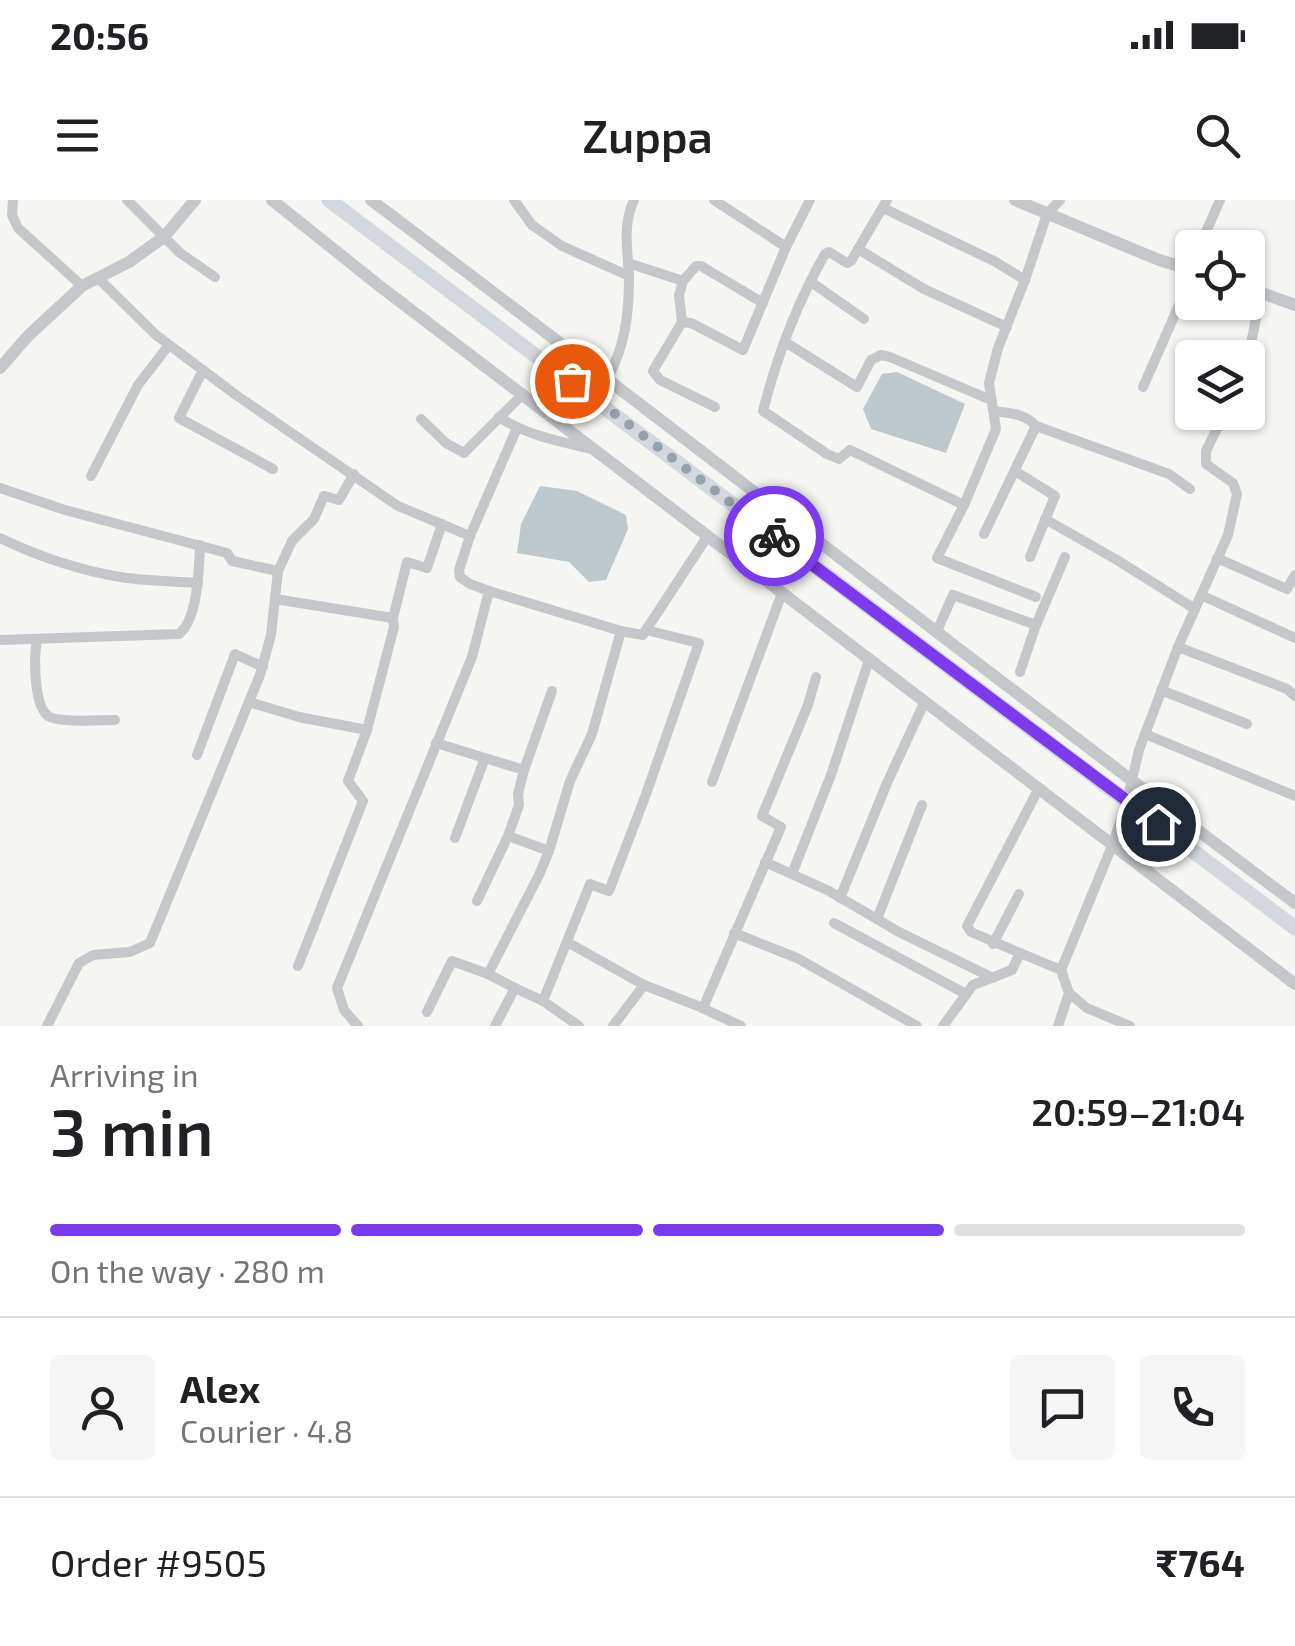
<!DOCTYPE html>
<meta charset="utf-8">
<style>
body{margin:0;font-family:"Exo 2",sans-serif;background:#f6f6f6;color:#202124;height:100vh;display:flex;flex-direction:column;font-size:38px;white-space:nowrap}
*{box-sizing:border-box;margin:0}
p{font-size:32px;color:#757577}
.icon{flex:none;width:55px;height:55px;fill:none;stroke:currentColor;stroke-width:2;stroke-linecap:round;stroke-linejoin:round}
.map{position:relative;height:826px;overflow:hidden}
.sheet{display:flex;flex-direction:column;background:#fff;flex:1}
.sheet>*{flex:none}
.fabs{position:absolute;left:1175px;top:30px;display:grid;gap:20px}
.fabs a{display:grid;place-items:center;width:90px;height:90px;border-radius:10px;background:#fff;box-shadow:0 2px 8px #0004;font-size:50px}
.pin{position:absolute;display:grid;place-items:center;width:85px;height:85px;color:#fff;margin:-42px;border:5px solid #fff;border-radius:50%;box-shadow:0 2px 10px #0007}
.courier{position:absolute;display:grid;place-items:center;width:100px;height:100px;margin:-50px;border:8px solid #7c3aed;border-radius:50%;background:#fff;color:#222;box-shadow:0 2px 12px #0007}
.overview em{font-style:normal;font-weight:600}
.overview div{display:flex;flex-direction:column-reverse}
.overview{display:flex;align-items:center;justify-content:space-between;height:170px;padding:0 50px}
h1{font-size:65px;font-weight:600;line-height:75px}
.bar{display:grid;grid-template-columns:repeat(4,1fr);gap:15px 10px;align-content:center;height:120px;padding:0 50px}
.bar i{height:12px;border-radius:8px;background:#e0e0e0}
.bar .on{background:#7c3aed}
.bar p{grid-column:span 4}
.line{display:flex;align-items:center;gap:25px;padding:0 50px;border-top:2px solid #e0e0e0}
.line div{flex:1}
.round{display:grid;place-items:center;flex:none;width:105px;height:105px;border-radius:10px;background:#f6f6f6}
.status{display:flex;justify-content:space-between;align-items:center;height:70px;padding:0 50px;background:#fff;direction:ltr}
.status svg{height:28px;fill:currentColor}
header{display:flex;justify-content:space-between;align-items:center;height:130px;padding:0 50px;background:#fff;font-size:45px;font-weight:600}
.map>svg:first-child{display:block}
.water{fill:#bec9ce}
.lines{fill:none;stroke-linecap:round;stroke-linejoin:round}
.minor{stroke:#c4c8cb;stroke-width:10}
.tertiary{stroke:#c4c8cb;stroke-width:12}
.trunk{stroke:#d2d8dd;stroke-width:15}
.done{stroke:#95a1ab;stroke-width:10;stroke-dasharray:0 18}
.route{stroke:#7c3aed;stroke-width:12}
</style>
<div class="status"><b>20:56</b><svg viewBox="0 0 49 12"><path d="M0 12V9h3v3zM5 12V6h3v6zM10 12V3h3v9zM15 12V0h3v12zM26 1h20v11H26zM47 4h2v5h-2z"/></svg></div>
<header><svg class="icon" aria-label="menu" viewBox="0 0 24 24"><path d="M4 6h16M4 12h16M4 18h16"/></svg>Zuppa<svg class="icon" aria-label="search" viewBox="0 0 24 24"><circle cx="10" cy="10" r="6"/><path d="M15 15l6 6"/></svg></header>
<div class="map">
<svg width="1295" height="826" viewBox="0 0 1295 826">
<rect width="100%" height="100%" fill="#f5f5f1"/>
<!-- water -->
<g class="water">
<polygon points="897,172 965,204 946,253 871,229 863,209 882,174"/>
<polygon points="540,286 577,291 626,315 628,329 606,380 589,382 569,362 517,353 521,324"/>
</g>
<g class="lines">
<!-- minor -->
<g class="minor">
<polyline points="13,0 12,15 18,28 82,86"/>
<polyline points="127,0 180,53 215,77"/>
<polyline points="514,0 532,25 562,46 629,76"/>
<polyline points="714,0 786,47"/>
<path d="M887 0 851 61 847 63 829 52 825 54C797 103 777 156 763 211L827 254 839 259 850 250 964 305 996 229 989 183 998 148 1025 80 1047 14 1060 0"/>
<polyline points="883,8 994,61 1025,80"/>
<polyline points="1199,48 1220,0"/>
<polyline points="858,49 924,89 1007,127"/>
<polyline points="628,63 683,81 679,95 682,122 691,123 743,150 786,47 810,0"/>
<polyline points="98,78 156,135 236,195 398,306 470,336 459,370 460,377 470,384 489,391 472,457 337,788 344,810 358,826"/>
<polyline points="683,81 696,66 701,66 763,103"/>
<polyline points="811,82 864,119"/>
<polyline points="682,122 653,171 660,180 715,207"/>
<polyline points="785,142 857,187 871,160 881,155 890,157 991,200"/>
<polyline points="1248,159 1261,93"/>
<polyline points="203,170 179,218 273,269"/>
<path d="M608 178C625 145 629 115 629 78 628 51 622 26 634 0"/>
<polyline points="1143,187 1180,103 1192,63"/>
<path d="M993 211C1009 213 1025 213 1036 226L1169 274 1190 289"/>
<path d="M499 217C528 236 558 241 592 249"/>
<polyline points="421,219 446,243 464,253 523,194"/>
<polyline points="1015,271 1055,296 1030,357"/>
<polyline points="91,276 138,185 169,145"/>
<polyline points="0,288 65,310 227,353 232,361 278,371"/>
<polyline points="964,305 937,358 1036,397"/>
<polyline points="1045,319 1117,360 1195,409"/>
<polyline points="984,334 1036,226"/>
<polyline points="470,336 517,228"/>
<path d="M0 338C37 356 79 370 120 377 145 381 172 381 198 383"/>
<polyline points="1217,358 1287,389 1295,375"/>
<polyline points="489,391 621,431"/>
<polyline points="1201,395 1295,438"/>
<polyline points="275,399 393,418"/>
<polyline points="937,431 953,395 1036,425"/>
<path d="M0 440 179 434C198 419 199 369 200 345"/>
<path d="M37 440C34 456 33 509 50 517 63 523 99 520 115 520"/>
<polyline points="1178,447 1287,489 1295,496"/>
<polyline points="1020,472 1036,425 1065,357"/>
<polyline points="1161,490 1247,524"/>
<polyline points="249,502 299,517 367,530 348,581 363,601 298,766"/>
<polyline points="367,530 394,427 393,418 407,362 427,368 442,324"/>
<polyline points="1145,534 1295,596"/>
<polyline points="436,543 524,570 552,491"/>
<polyline points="197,555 235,454 263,467"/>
<polyline points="712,582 782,393"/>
<polyline points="455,638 485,558"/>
<polyline points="549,651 570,581 592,534 621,431 643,435 646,430"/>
<polyline points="765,662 829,691 899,732 993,778"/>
<polyline points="792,674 831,575 869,460"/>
<polyline points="840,698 887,583 925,501"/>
<polyline points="477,701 508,636 519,605 518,594 524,570"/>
<polyline points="877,719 922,605"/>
<polyline points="834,723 966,794"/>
<polyline points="734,733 797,758 917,826"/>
<polyline points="567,742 644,785 698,806 741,826"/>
<polyline points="993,744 1019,694"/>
<polyline points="1020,753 971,732 967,726 1039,588"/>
<polyline points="1061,770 1112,646 1127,601 1139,550 1178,447 1228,335 1237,294 1233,283 1206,264 1206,251 1225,212"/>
<polyline points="488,774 539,675 549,651 508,636"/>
<polyline points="1069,793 1087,808 1130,826"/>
<polyline points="543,801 579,826"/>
<polyline points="703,808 781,627 762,616 808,505 816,477"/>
<polyline points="427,812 452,761 488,774 515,788"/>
<polyline points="47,826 79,763 93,755 130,752 150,743 260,475 271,435 278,371 292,341 314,319 324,296 339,300 354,274"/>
<polyline points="495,826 515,788 543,801 590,684 609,691 645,597 699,443 646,430 707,337"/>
<polyline points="613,826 644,785"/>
<polyline points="943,826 973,785 1012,770 1020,753 1061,770 1069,793 1058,826"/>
</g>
<!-- tertiary -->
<g class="tertiary">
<polyline points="272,0 377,84 1295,784"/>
<path d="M371 0C680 232 984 472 1295 703"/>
<polyline points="1015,0 1159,60 1192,70"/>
<polyline points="1248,88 1295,105"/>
<polyline points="0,168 28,136 82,86 129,62 164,37 195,0"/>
</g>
<!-- trunk -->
<polyline class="trunk" points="329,0 1295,728"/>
</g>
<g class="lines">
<!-- done -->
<polyline class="done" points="572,181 774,336"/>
<!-- route -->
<polyline class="route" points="774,336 1158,624"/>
</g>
</svg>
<div class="fabs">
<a><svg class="icon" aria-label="locate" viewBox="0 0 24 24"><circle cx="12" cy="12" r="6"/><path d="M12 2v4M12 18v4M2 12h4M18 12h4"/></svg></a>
<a><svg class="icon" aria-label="layers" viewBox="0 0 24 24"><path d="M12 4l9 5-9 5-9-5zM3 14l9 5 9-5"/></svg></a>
</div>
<div class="pin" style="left:572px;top:181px;background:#ea580c"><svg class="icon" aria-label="bag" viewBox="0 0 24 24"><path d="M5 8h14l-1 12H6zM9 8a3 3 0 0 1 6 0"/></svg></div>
<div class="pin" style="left:1158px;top:624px;background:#1f2937"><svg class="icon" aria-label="home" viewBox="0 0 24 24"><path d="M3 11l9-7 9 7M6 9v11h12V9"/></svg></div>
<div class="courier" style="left:774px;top:336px"><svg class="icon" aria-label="bike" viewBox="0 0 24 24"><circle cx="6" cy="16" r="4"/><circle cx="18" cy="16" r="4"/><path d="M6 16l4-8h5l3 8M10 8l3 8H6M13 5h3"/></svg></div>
</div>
<section class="sheet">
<div class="overview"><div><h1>3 min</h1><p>Arriving in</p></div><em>20:59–21:04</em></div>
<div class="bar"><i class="on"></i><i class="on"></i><i class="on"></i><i></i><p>On the way · 280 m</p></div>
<div class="line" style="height:180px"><a class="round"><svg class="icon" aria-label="person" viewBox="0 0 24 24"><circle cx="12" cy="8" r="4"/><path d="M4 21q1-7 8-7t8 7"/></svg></a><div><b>Alex</b><p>Courier · 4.8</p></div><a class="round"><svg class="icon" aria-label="chat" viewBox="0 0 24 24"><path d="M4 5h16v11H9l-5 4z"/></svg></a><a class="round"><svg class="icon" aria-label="phone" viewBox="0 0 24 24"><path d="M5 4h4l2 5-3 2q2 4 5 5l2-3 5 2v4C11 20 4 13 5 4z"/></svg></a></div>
<div class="line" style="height:130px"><div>Order #9505</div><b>₹764</b></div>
</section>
